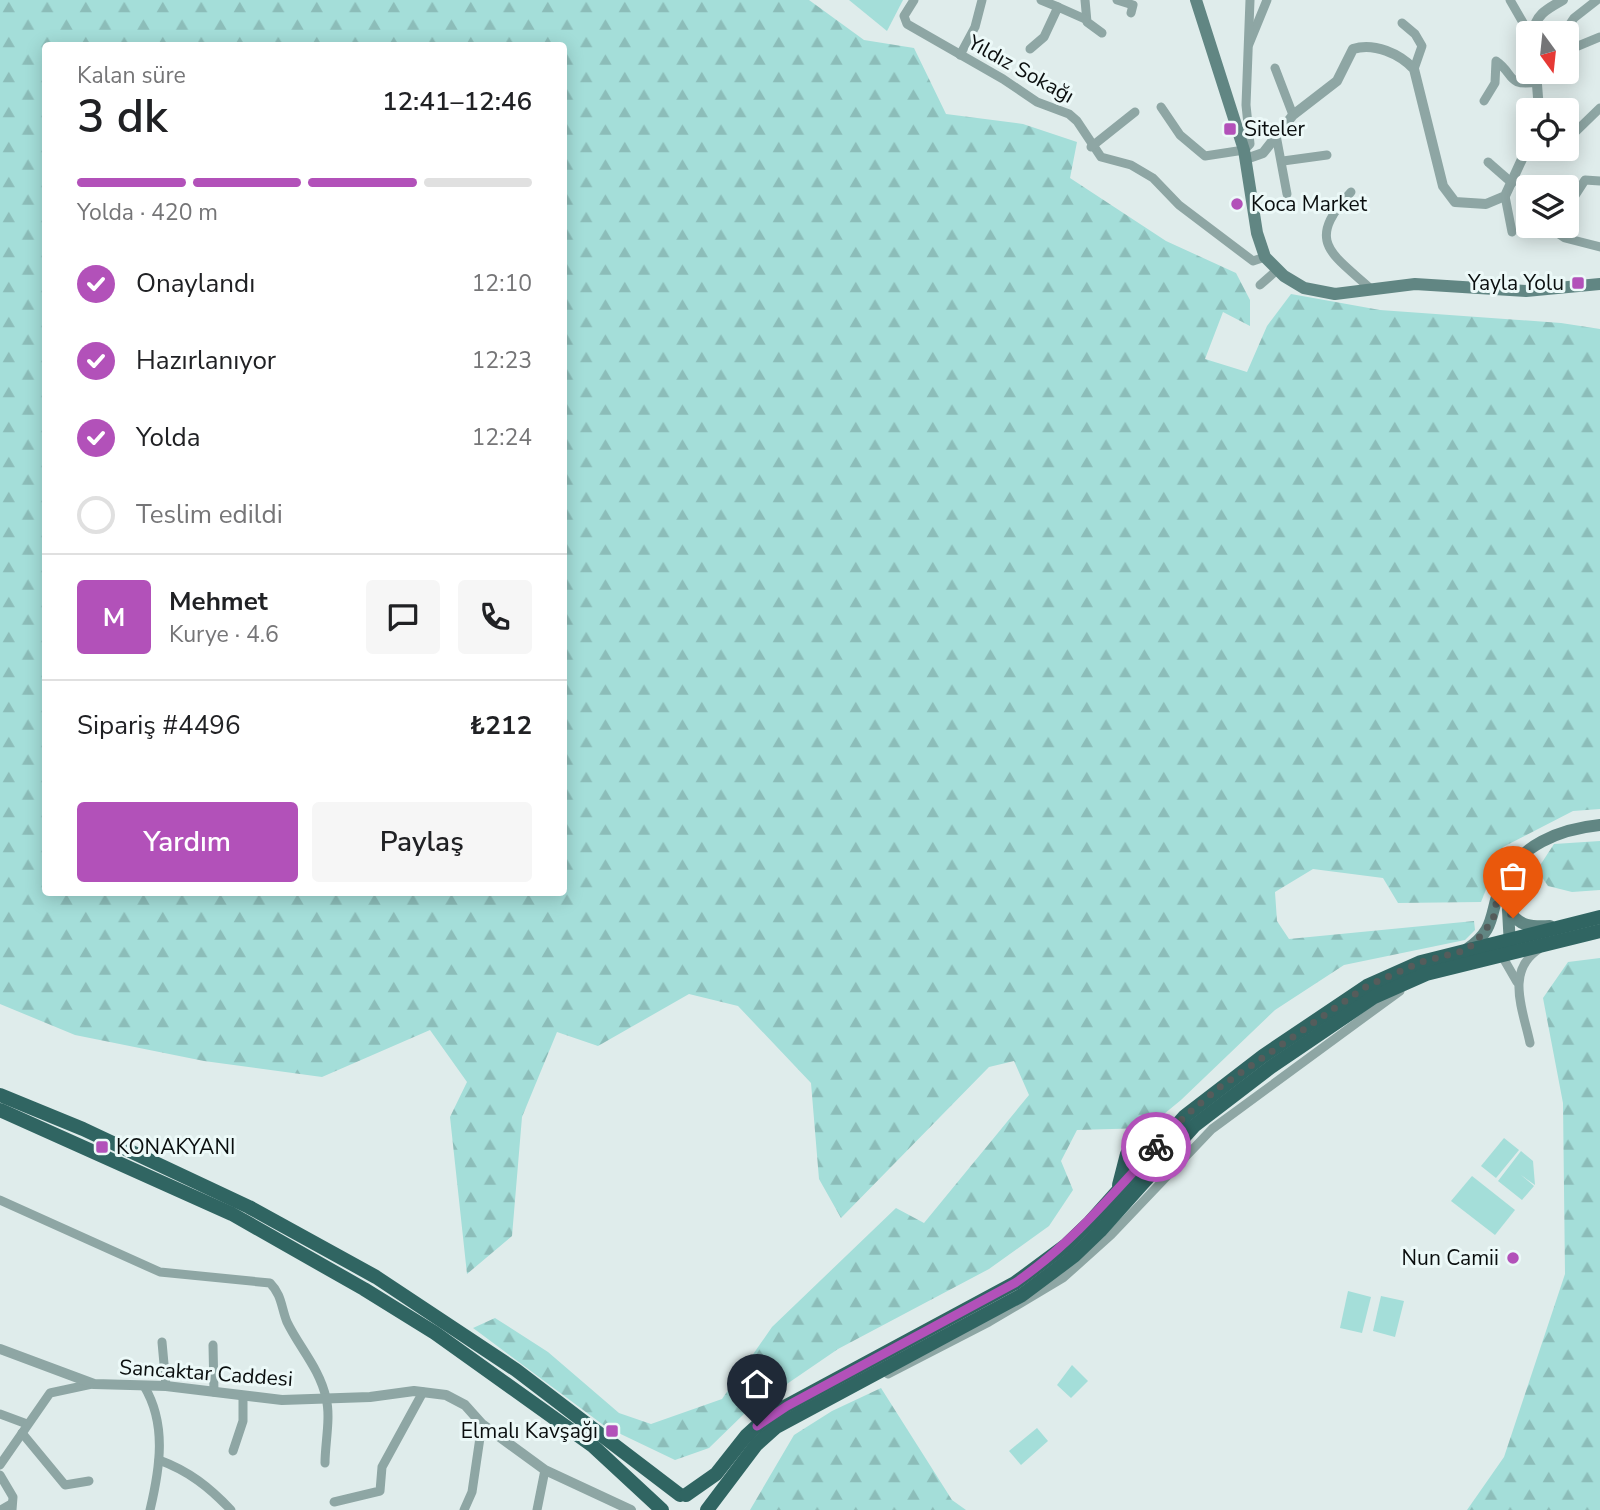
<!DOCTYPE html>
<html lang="tr">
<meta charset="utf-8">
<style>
body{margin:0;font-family:"Nunito Sans",sans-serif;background:#f6f6f6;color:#202124;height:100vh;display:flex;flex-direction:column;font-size:26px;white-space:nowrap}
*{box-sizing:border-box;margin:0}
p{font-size:23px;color:#757577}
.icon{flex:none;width:38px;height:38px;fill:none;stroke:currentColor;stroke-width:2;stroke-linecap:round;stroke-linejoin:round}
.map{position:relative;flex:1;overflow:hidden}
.sheet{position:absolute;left:42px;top:42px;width:525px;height:854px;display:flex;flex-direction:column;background:#fff;border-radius:7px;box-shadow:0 4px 18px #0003}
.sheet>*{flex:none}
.needle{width:46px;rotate:165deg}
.buttons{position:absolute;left:1516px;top:21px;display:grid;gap:14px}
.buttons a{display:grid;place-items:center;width:63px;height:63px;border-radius:7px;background:#fff;box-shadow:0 4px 18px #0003;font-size:35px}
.pin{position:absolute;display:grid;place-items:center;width:60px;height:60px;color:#fff;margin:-72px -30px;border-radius:50% 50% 50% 0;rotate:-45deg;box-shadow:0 0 7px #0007}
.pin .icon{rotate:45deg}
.courier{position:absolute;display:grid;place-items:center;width:70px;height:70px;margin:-35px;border:5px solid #b251b9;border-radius:50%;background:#fff;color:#222;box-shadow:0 2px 9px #0007}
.summary em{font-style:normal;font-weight:600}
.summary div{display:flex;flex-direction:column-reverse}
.summary{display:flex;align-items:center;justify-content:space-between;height:119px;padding:0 35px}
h1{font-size:46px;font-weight:600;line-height:52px}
.bar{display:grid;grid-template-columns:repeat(4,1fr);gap:10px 7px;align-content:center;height:84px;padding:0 35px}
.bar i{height:9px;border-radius:5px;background:#e0e0e0}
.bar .selected{background:#b251b9}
.bar p{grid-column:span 4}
.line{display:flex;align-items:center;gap:18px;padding:0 35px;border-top:2px solid #e0e0e0}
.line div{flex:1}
.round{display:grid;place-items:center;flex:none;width:74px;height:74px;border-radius:7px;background:#f6f6f6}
ol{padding:0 35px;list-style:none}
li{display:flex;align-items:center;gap:21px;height:77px}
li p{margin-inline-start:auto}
li .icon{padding:7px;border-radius:50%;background:#b251b9;color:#fff;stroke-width:4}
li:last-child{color:#757577}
li i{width:38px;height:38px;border:4px solid #e0e0e0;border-radius:50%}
.primary-button{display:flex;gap:14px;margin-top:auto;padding:14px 35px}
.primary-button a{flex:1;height:80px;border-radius:7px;background:#b251b9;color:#fff;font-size:28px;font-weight:600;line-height:80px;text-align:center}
.primary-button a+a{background:#f6f6f6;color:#202124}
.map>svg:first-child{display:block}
.forest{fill:url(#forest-firs);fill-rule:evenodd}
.park{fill:#a4ded9}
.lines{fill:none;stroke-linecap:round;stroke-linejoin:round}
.minor{stroke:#8ea6a4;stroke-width:9}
.tertiary{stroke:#8ea6a4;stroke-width:10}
.secondary{stroke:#618683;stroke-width:12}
.trunk{stroke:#306562;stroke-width:14}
.done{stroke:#555c5b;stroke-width:7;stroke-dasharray:0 12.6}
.route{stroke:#b251b9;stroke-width:9}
.poi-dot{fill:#b251b9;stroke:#ecf9f8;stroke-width:2.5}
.labels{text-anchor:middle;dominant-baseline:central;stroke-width:6;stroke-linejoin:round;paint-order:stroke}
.street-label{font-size:21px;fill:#0a0e0e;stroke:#ecf9f8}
.poi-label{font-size:21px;fill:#0a0e0e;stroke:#ecf9f8;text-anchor:start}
</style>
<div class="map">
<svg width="1600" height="1510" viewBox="0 0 1600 1510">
<defs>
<pattern id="forest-firs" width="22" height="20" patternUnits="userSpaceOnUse" patternTransform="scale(1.75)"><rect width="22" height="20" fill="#a4ded9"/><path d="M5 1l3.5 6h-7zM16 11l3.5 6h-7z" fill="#8cbdb9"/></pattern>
</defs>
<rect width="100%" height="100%" fill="#dfeceb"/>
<!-- forest -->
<g class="forest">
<path d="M0 0H809L864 40 914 48 946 114 1023 124 1077 142 1070 178 1166 241 1236 273 1250 300V326L1223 312 1205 359 1247 372 1267 326 1291 294 1380 310 1561 323 1600 329V809L1573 811 1503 847 1481 902 1398 903 1383 878 1313 869 1275 892 1277 921 1289 939 1474 921 1475 930 1465 940 1344 965 1275 1010 1181 1100 1147 1128 1077 1130 1061 1161 1073 1190 1049 1226 989 1269 838 1349 746 1412 709 1448 675 1460 606 1427 473 1328 495 1318 548 1352 619 1413 651 1424 722 1399 772 1327 896 1208 924 1223 1029 1095 1014 1061 989 1067 841 1218 819 1179 811 1083 738 1006 689 994 598 1046 557 1032 522 1117 512 1236 467 1274 450 1117 467 1082 430 1030 322 1077 204 1061 75 1035 0 1004ZM46 46H564V892H46Z"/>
<polygon points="1600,841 1600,890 1572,892 1548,886 1537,870 1554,844"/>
<polygon points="1600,958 1600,1510 1467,1510 1504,1457 1565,1274 1563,1103 1543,998 1568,962"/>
<polygon points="881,1388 952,1500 966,1510 750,1510 794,1435 832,1411"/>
</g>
<!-- park -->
<g class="park">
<polygon points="849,0 903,0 887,31"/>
<polygon points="1504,1138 1519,1150 1496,1178 1481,1166"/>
<polygon points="1521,1151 1533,1161 1535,1185 1521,1175 1534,1186 1522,1200 1498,1181"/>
<polygon points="1472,1176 1515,1210 1495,1235 1451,1201"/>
<polygon points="1348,1291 1371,1297 1362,1333 1340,1328"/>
<polygon points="1381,1296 1404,1301 1395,1337 1373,1331"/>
<polygon points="1072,1365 1088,1381 1071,1398 1057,1385"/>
<polygon points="1037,1428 1048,1441 1021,1465 1009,1451"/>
</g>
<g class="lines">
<!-- minor -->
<g class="minor">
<polyline points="914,0 904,16 907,24 1003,79 1037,102 1069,114 1077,121 1101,157 1131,165 1153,178 1179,205 1253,261 1265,257"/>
<polyline points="1041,0 1058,7"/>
<polyline points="1085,0 1087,22 1102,33"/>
<polyline points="1117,0 1133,5 1131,13"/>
<polyline points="1510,0 1529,33"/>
<polyline points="1402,23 1415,34 1422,46 1414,69"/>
<polyline points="1564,33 1574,18 1597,0"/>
<polyline points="1249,44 1267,0"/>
<polyline points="1030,49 1044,37 1058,7 1085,19"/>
<polyline points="1566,51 1600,37"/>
<polyline points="960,55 975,27 982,0"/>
<polyline points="1275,68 1293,115"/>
<path d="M1484 101 1495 83 1496 61C1515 74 1506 87 1537 82L1545 72"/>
<polyline points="1161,107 1180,135 1205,156 1244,150 1250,144 1246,105 1250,0"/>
<polyline points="1276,135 1287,194"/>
<polyline points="1566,141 1600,108"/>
<polyline points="1091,147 1135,112"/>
<polyline points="1547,149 1556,149"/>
<polyline points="1283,161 1327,155"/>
<polyline points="1488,162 1512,183"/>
<path d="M1351 192C1305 242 1330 252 1372 290"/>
<polyline points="1505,196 1512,232"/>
<polyline points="1574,197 1585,180 1600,181"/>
<polyline points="1547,226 1565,238 1600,247"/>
<polyline points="1260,285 1277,270"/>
<polyline points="1502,956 1517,982"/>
<path d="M1530 1043C1523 1010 1505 971 1539 949"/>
<path d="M0 1200 160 1272 270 1283C282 1295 281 1307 287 1322 299 1347 320 1369 326 1398 331 1417 325 1443 325 1463"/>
<polyline points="162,1342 166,1386"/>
<polyline points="213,1345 214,1392"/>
<polyline points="888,1374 989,1322 1063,1278 1111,1235 1212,1129 1400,991"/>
<path d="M144 1386C167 1424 160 1468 150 1510"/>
<polyline points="0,1414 27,1424"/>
<polyline points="22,1433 65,1485 89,1481"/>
<polyline points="233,1451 243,1421 243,1397"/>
<path d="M159 1460C189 1471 209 1487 231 1510"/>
<polyline points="0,1465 50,1393 92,1384"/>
<polyline points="0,1475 13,1497 12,1510"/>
<polyline points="334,1502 380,1491 382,1467 423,1392"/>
<polyline points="1,1510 11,1504"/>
<polyline points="464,1510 472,1492 482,1424"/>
<polyline points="537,1510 545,1470"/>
</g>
<!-- tertiary -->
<g class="tertiary">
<path d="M1533 33C1536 14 1547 9 1563 0"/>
<polyline points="1536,72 1539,110"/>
<path d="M1246 159 1263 153 1293 115 1337 81 1353 49C1374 42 1400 54 1414 69L1443 186 1455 202 1486 204 1505 196 1528 146"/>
<polyline points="0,1349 94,1384 166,1386 282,1400 370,1397 414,1391 446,1395 465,1405 482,1424 545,1470 631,1510"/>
</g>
<!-- secondary -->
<g class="secondary">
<polyline points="1196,0 1244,150 1257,233 1265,257 1284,276 1304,288 1335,294 1415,284 1526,291 1600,284"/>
<path d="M1509 910C1519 927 1532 927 1550 926"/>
<polyline points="1510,946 1508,910 1521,861"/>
<path d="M1466 950C1497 929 1489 914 1501 885 1518 845 1560 829 1600 825"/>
</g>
<!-- trunk -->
<g class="trunk">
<polyline points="0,1095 83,1129 249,1207 376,1277 516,1370 680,1495"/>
<polyline points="0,1110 232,1214 364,1289 435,1333 593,1446 662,1510"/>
<polyline points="1119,1185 1127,1154 1159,1139"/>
<polyline points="686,1495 716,1474 746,1436 768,1416 1015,1283 1065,1246 1090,1222 1185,1116 1263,1056 1367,986 1421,962 1600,917"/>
<polyline points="707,1510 756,1445 776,1427 1022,1295 1074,1256 1100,1231 1194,1126 1271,1067 1374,997 1426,974 1600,931"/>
</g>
</g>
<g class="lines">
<!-- done -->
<polyline class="done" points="1156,1147 1185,1116 1220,1087 1367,986 1421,962 1463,951 1474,944 1493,920 1498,894 1507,873 1522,858 1508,910 1513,918"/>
<!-- route -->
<path class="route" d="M757 1426 787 1406 1015 1283C1070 1245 1111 1196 1156 1147"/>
</g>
<!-- markers -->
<g class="poi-dot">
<rect x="1223" y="122" width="14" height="14" rx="3.5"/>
<circle cx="1237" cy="204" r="7"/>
<rect x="1571" y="276" width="14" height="14" rx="3.5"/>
<rect x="95" y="1140" width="14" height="14" rx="3.5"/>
<circle cx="1513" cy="1258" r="7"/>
<rect x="605" y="1424" width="14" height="14" rx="3.5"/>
</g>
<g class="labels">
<!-- street labels -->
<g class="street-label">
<text transform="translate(1021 69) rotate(29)">Yıldız Sokağı</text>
<text transform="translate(206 1373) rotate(4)">Sancaktar Caddesi</text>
</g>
<!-- poi labels -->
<g class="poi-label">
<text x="1244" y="129">Siteler</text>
<text x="1251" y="204">Koca Market</text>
<text x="1564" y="283" text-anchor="end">Yayla Yolu</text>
<text x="116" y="1147">KONAKYANI</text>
<text x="1499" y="1258" text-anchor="end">Nun Camii</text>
<text x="598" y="1431" text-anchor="end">Elmalı Kavşağı</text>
</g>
</g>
</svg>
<div class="buttons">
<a><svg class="needle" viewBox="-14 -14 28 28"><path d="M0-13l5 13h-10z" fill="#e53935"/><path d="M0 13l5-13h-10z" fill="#757577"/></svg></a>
<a><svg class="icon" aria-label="locate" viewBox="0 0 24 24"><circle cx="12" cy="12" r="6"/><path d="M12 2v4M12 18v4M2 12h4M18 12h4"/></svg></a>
<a><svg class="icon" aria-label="layers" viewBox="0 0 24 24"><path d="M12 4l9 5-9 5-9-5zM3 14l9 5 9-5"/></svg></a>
</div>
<div class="pin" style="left:1513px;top:918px;background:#ea580c"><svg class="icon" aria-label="bag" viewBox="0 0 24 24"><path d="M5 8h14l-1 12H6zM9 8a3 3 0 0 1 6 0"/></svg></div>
<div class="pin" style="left:757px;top:1426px;background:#1f2937"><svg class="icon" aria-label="home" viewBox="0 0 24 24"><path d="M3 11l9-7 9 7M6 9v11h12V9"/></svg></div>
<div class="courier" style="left:1156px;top:1147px"><svg class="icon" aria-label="bike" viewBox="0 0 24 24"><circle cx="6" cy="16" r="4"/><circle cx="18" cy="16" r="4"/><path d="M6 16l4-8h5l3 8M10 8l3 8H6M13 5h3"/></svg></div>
<section class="sheet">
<div class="summary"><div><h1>3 dk</h1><p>Kalan süre</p></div><em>12:41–12:46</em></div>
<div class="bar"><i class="selected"></i><i class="selected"></i><i class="selected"></i><i></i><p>Yolda · 420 m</p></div>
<ol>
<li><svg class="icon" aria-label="check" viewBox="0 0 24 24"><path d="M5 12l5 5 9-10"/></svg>Onaylandı<p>12:10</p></li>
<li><svg class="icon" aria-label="check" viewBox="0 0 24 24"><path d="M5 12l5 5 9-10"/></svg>Hazırlanıyor<p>12:23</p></li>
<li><svg class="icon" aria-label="check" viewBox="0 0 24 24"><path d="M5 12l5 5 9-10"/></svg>Yolda<p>12:24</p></li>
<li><i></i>Teslim edildi</li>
</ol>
<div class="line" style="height:126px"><b class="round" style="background:#b251b9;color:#fff">M</b><div><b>Mehmet</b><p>Kurye · 4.6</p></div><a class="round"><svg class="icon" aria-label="chat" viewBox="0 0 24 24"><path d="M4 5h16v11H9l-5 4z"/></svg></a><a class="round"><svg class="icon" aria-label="phone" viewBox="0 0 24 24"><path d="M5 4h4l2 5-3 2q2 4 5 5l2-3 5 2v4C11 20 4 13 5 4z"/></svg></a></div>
<div class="line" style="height:91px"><div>Sipariş #4496</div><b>₺212</b></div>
<div class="primary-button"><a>Yardım</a><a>Paylaş</a></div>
</section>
</div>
